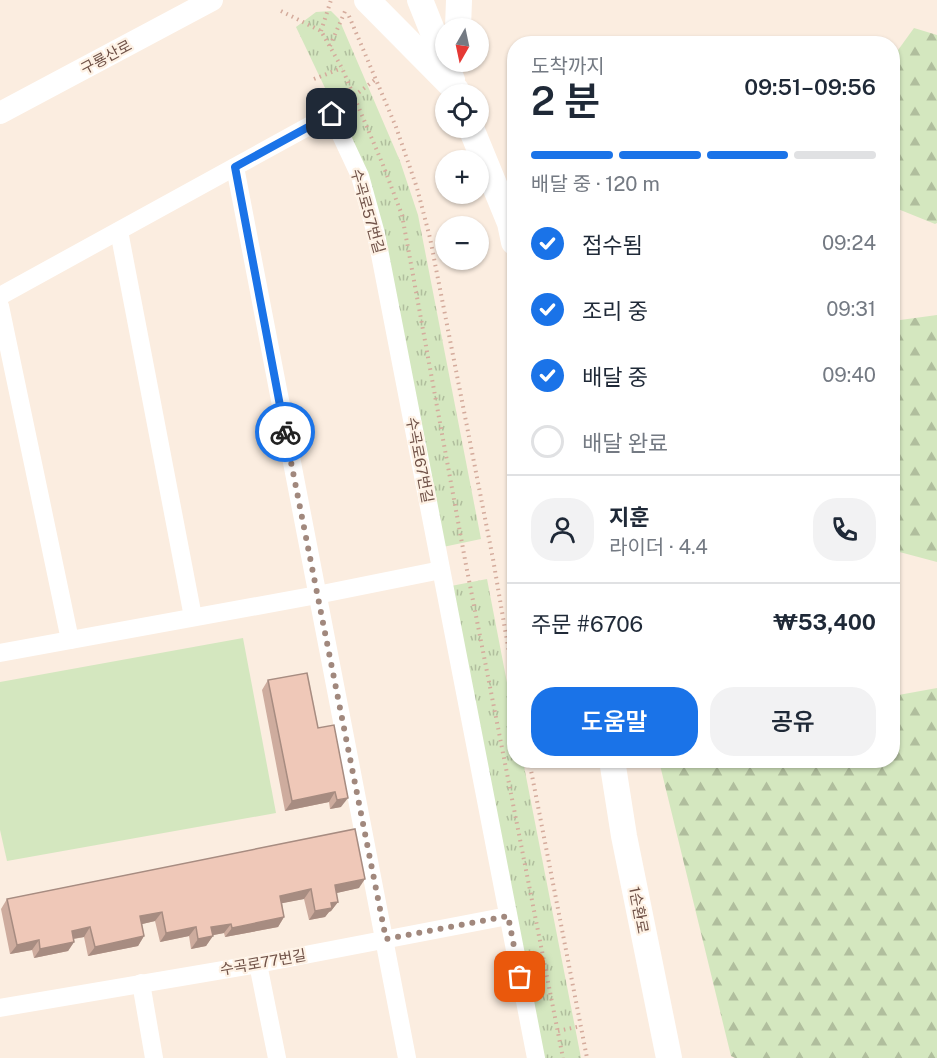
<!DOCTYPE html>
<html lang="ko">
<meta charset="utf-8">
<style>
body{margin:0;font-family:"Public Sans","Noto Sans KR",sans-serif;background:#f2f2f3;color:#1f2937;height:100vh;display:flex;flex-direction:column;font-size:22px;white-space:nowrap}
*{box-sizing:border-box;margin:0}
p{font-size:20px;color:#747a83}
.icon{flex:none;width:33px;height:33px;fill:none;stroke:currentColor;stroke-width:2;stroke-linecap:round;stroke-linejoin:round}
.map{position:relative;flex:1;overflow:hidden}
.drawer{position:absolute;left:507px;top:36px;width:393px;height:732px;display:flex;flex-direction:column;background:#fff;border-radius:24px;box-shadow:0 2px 4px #0004}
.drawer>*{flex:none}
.needle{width:39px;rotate:189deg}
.tools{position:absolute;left:435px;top:18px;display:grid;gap:12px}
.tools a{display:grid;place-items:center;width:54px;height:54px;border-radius:50%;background:#fff;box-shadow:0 2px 4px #0004;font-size:30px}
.pin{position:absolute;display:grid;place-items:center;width:51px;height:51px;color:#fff;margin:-26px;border-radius:12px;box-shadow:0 3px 9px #0006}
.courier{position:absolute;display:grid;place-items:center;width:60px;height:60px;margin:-30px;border:4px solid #1a73e8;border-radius:50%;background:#fff;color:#222;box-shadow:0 2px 8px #0007}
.headline em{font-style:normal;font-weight:600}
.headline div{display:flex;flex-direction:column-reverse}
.headline{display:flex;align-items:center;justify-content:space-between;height:102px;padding:0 24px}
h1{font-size:39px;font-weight:600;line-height:45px}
.bar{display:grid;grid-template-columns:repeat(4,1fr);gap:9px 6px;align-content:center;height:72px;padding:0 24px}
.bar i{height:8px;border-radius:4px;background:#e0e1e3}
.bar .selected{background:#1a73e8}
.bar p{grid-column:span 4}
.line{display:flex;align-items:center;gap:15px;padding:0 24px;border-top:2px solid #e0e1e3}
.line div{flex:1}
.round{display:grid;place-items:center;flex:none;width:63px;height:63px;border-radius:24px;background:#f2f2f3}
ol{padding:0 24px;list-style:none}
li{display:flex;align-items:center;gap:18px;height:66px}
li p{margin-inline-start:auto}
li .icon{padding:6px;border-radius:50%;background:#1a73e8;color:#fff;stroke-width:4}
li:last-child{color:#747a83}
li i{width:33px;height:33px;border:3px solid #e0e1e3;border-radius:50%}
.action{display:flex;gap:12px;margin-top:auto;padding:12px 24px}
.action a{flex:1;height:69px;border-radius:24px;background:#1a73e8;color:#fff;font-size:24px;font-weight:600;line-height:69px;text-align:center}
.action a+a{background:#f2f2f3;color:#1f2937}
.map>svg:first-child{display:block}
.grass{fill:url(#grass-tufts)}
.forest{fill:url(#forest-firs)}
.pitch{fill:#d4e7bf}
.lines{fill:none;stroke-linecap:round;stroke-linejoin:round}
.path{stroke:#d4ab9c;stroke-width:4;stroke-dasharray:1.5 4.5;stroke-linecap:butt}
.minor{stroke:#fff;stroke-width:18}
.tertiary{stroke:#fff;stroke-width:22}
.secondary{stroke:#fff;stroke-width:26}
.wall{fill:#ceac9e}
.shaded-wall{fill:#a78c81}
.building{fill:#efc8b8;stroke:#a78c81;stroke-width:1.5}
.done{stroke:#a1887d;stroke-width:6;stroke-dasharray:0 10.8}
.route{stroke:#1a73e8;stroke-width:8}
.labels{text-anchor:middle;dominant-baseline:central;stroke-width:4.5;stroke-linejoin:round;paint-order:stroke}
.street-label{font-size:15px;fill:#705248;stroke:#fef2e5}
</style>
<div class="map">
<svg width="937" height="1058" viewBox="0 0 937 1058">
<defs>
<pattern id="grass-tufts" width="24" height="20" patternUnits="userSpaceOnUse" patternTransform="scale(1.5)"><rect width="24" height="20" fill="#d4e7bf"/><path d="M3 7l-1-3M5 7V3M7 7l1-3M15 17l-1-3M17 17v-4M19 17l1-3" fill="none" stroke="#b0be9d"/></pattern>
<pattern id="forest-firs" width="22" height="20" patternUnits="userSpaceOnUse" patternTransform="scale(1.5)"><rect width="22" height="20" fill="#d4e7bf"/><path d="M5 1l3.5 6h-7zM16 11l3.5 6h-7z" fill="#b0be9d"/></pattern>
</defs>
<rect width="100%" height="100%" fill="#fbede0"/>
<!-- grass -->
<g class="grass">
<polygon points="331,11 339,19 400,161 418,215 481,539 443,547 365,172 296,27 316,12"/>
<polygon points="487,579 514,719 514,760 523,761 581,1058 544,1058 451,586"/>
</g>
<!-- forest -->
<g class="forest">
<polygon points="914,28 937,35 937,223 935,224 893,207 893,57"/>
<polygon points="937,315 937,562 892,550 893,321"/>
<polygon points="937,688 937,1058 735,1058 731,1056 659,761 892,760 893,696"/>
</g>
<!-- pitch -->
<polygon class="pitch" points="243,638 276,813 7,861 0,830 0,682"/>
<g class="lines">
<!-- path -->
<g class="path">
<polyline points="281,11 321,31 342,68 383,165 402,215 466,565 563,1058"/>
<polyline points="349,16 396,127 417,188 430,238 493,559 514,682"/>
<polyline points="321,31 331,0"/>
<polyline points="330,46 346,9"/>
<polyline points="314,79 342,68"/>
<polyline points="354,96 376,79"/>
<polyline points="529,760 587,1058"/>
<polyline points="558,1031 581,1026"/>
</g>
<!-- minor -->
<g class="minor">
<polyline points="235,167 407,1058"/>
<polyline points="119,231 193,617"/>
<polyline points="0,296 331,114 360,176 376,234 536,1058"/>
<polyline points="0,306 70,640"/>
<polyline points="0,653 317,595 441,570"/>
<polyline points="258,964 277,1058"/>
<polyline points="141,983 154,1058"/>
<polyline points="0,1008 258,964 508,916"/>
</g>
<!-- tertiary -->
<polyline class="tertiary" points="0,113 212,0"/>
<!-- secondary -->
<g class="secondary">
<polyline points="367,0 456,90"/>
<polyline points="420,0 452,80"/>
<polyline points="458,28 459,0"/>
<polyline points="471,128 510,223 514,242"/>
<polyline points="612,760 624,836 669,1058"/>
</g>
</g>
<!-- wall -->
<g class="wall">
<polygon points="268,680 318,728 341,807 330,809 329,802 285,811 262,690"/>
<polygon points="355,829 359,888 336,893 338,902 331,911 329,912 325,917 309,920 304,899 282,903 284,917 278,927 225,937 224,933 213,935 206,946 191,949 189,936 160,942 155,921 142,924 144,936 138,946 88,956 84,937 74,939 74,942 68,951 34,958 32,950 10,954 1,909 7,899"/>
</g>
<!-- shaded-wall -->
<g class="shaded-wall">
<polygon points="335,792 329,802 285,811 292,801"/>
<polygon points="348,798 341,807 330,809 337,800"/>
<polygon points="365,879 359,888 328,895 335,885"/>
<polygon points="311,889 304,899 273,905 280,896"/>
<polygon points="338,902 331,911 329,912 325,917 309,920 315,911 331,903"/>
<polygon points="162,912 155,921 134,926 140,916"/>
<polygon points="284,917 278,927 225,937 232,928"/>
<polygon points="231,924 224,933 204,937 211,927"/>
<polygon points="90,927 84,937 65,940 72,931"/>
<polygon points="196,927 189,936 160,942 166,933"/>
<polygon points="144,936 138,946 88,956 95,947"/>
<polygon points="213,936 206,946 191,949 198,939"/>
<polygon points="39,940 32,950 10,954 17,945"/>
<polygon points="74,942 68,951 34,958 40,949"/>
</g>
<!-- building -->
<g class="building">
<polygon points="307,673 318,728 334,725 348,798 337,800 335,792 292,801 268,680"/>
<polygon points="355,829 365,879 335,885 338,902 331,903 332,908 315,911 311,889 280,896 284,917 232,928 231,924 211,927 213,936 198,939 196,927 166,933 162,912 140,916 144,936 95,947 90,927 72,931 74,942 40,949 39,940 17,945 7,899"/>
</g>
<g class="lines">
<!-- done -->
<polyline class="done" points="285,432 386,939 508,916 520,977"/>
<!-- route -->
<polyline class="route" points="285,432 235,167 332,114"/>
</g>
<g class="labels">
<!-- street labels -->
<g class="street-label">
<text transform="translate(106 57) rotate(-28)">구룡산로</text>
<text transform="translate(368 211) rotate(74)">수곡로57번길</text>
<text transform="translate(420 460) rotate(79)">수곡로67번길</text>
<text transform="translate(639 910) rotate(79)">1순환로</text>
<text transform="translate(263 962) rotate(-10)">수곡로77번길</text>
</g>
</g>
</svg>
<div class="tools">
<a><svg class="needle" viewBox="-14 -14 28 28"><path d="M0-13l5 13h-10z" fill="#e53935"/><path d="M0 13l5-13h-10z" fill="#747a83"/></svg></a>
<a><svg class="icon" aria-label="locate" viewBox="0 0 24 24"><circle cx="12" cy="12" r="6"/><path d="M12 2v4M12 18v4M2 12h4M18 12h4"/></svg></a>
<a>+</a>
<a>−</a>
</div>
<div class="pin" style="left:520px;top:977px;background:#ea580c"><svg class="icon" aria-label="bag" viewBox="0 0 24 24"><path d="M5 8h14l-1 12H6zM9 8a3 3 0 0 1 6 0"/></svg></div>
<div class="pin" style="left:332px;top:114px;background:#1f2937"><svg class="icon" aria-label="home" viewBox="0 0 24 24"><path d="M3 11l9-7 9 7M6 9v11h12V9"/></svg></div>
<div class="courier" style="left:285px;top:432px"><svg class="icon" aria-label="bike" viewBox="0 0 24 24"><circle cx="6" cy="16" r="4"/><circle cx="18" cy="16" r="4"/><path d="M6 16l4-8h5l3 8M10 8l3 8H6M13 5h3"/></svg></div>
<section class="drawer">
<div class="headline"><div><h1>2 분</h1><p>도착까지</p></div><em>09:51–09:56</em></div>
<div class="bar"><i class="selected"></i><i class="selected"></i><i class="selected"></i><i></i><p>배달 중 · 120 m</p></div>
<ol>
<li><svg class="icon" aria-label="check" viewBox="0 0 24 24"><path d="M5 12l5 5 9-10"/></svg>접수됨<p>09:24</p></li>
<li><svg class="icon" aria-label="check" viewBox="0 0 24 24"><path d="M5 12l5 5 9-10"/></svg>조리 중<p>09:31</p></li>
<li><svg class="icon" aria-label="check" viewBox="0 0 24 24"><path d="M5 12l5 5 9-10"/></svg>배달 중<p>09:40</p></li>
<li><i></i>배달 완료</li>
</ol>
<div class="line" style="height:108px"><a class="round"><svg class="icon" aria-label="person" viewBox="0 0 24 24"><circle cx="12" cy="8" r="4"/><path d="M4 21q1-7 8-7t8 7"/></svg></a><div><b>지훈</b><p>라이더 · 4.4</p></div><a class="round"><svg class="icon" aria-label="phone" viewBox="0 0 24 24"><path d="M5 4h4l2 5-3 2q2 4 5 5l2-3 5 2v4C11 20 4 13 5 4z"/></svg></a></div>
<div class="line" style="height:78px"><div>주문 #6706</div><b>₩53,400</b></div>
<div class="action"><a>도움말</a><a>공유</a></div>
</section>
</div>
